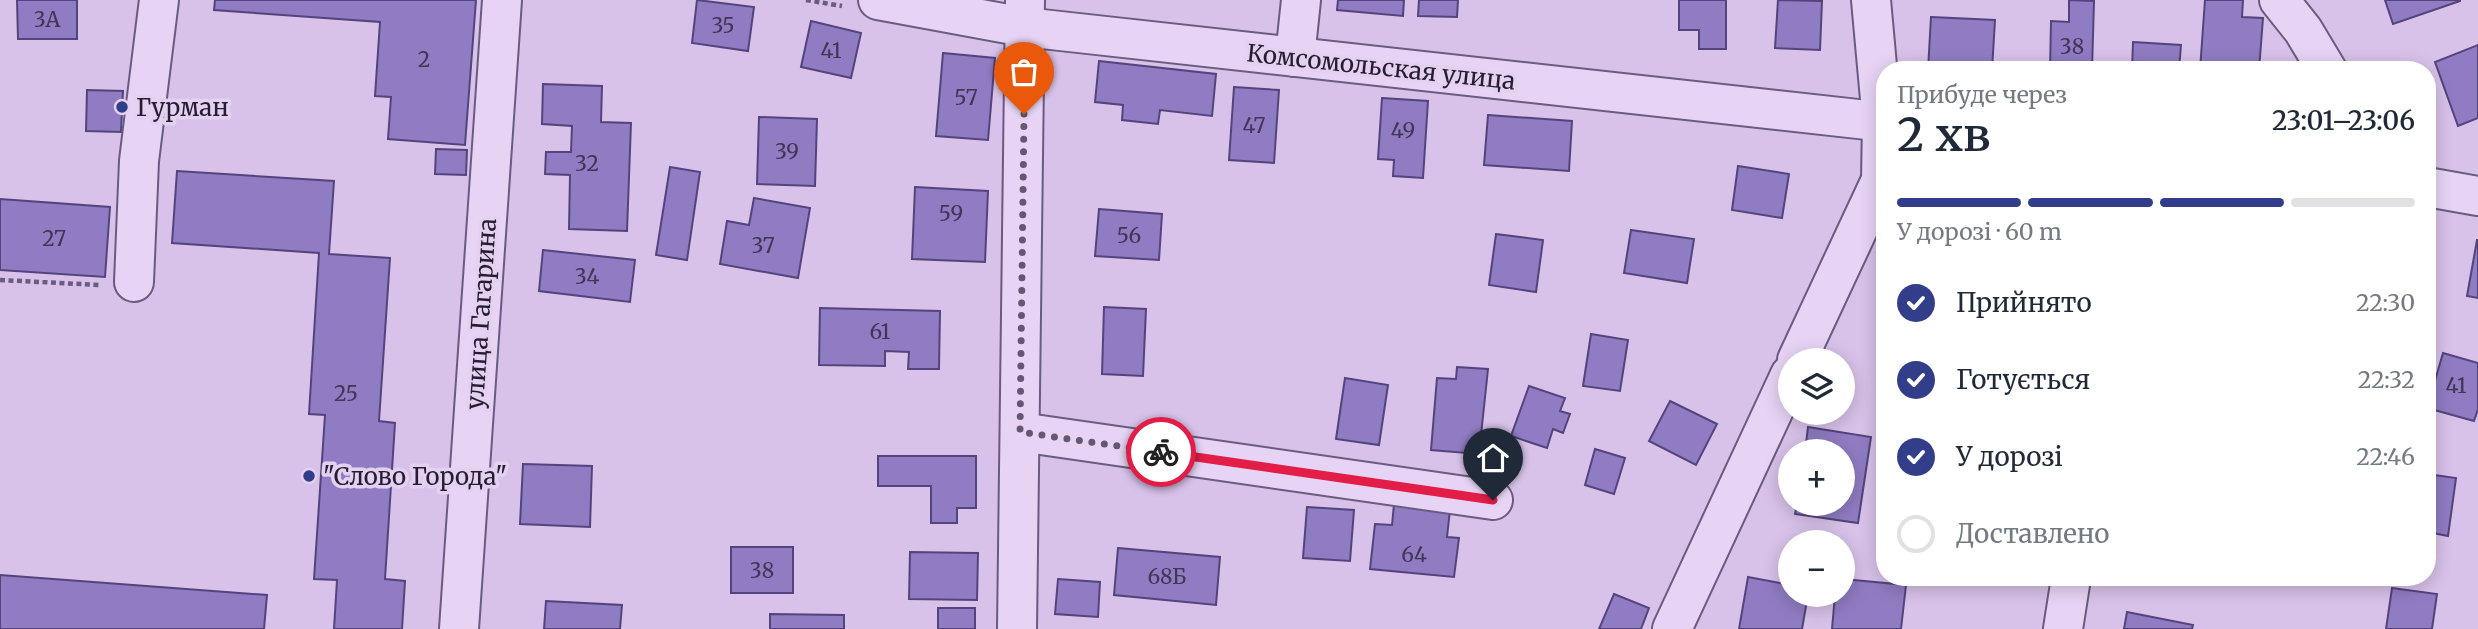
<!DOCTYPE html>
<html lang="uk">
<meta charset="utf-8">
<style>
body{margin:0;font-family:Merriweather,serif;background:#f2f2f3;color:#1f2937;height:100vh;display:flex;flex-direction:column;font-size:26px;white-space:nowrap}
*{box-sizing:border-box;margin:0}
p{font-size:23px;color:#747a83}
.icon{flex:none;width:38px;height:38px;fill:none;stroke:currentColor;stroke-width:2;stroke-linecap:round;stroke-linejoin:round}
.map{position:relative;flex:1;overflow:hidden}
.sheet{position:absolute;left:1876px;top:61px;width:560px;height:525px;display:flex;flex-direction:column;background:#fff;border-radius:28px;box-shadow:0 4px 18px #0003}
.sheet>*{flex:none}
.controls{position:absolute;left:1778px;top:348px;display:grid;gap:14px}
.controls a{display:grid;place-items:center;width:77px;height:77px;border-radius:50%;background:#fff;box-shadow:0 4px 18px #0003;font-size:35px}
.pin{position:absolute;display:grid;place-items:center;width:60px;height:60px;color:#fff;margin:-72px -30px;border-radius:50% 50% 50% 0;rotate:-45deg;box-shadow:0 0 7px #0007}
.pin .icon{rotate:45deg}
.courier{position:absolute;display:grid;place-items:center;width:70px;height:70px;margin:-35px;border:5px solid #e11d48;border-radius:50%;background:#fff;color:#222;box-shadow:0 2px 9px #0007}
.overview em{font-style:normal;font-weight:600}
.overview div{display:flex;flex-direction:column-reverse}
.overview{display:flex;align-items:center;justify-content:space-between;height:119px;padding:0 21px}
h1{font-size:46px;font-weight:600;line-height:52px}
.bar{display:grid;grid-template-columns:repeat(4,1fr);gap:10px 7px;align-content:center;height:84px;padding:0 21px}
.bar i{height:9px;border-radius:5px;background:#e0e1e3}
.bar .active{background:#323e89}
.bar p{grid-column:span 4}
ol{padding:0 21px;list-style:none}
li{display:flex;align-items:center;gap:21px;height:77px}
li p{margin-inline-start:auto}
li .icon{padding:7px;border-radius:50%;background:#323e89;color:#fff;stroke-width:4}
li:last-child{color:#747a83}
li i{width:38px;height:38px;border:4px solid #e0e1e3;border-radius:50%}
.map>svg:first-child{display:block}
.building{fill:#907cc3;stroke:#53447d;stroke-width:2}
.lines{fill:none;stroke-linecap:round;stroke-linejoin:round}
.minor-casing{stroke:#6a5b81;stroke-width:42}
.path{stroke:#6a5b81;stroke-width:4.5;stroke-dasharray:5 3.5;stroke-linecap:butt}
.minor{stroke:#e7d4f5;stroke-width:38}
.done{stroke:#645772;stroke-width:7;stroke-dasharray:0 12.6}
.route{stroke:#e11d48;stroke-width:9}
.poi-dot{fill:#323e89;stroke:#e4d1f1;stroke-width:2.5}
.labels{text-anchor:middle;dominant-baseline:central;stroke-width:7;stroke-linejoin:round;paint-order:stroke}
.number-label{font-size:21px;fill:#403656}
.street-label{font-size:24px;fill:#251e32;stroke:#e4d1f1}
.poi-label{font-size:24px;fill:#251e32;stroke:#e4d1f1;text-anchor:start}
</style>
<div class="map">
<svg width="2478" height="629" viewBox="0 0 2478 629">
<rect width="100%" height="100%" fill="#d8c2e9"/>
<!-- building -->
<g class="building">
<polygon points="17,0 77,0 77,39 18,39"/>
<polygon points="215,0 476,0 465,145 388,139 391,97 375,96 380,22 214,10"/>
<polygon points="697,0 754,7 748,51 692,43"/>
<polygon points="1338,0 1404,0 1403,16 1337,10"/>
<polygon points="1419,0 1458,0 1457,17 1418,16"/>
<polygon points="1679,0 1726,0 1726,49 1699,49 1699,30 1679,30"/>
<polygon points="1778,0 1822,1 1820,50 1775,48"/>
<polygon points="2069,0 2094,1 2092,70 2050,70 2051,21 2069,22"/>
<polygon points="2205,0 2243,0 2242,17 2263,18 2259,70 2200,70"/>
<polygon points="2385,0 2460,0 2460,1 2393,24"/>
<polygon points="1931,17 1995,20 1992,70 1928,70"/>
<polygon points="811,21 861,33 851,78 801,67"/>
<polygon points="2133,42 2181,45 2179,70 2132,70"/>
<polygon points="2478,45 2478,118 2458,126 2435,62"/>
<polygon points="943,53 995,58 988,140 936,136"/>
<polygon points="1099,61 1216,74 1212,116 1160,110 1158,124 1122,120 1123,105 1095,102"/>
<polygon points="543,84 602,86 601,122 631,123 627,231 569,229 570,175 545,174 546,152 571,152 572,126 542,124"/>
<polygon points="1234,87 1279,90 1274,163 1229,160"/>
<polygon points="87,90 123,91 121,132 86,131"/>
<polygon points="1382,98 1428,101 1423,178 1393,176 1394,160 1378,159"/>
<polygon points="1488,115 1572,121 1569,171 1484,165"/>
<polygon points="759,117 817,119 815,186 757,184"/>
<polygon points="436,149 467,150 466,175 435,174"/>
<polygon points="1738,166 1789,174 1782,218 1732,210"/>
<polygon points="670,167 700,172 687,260 656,255"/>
<polygon points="177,171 334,181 329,254 390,258 379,421 395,423 385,579 405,581 402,629 334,629 337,580 314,579 325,415 309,414 319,253 172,243"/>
<polygon points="915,187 988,191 985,262 912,259"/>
<polygon points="754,198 810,208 798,278 720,264 727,221 749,225"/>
<polygon points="0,199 110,207 105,277 0,270"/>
<polygon points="1099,209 1162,214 1159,260 1095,256"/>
<polygon points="1631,230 1694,239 1687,283 1624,273"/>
<polygon points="1496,234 1543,240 1536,292 1489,285"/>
<polygon points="2477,240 2478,240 2478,298 2467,296"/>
<polygon points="543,250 635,260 630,302 539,291"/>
<polygon points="1104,307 1146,309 1143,376 1102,374"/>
<polygon points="820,308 940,311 939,369 908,369 909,352 885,351 885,366 819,365"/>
<polygon points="1591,334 1628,340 1620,391 1583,386"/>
<polygon points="2443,353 2478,363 2478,409 2474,421 2427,408"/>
<polygon points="1457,367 1488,369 1479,454 1431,450 1437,378 1456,379"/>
<polygon points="1345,378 1388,385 1379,445 1336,439"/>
<polygon points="1529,386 1565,398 1560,411 1570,414 1563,433 1553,429 1547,448 1511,436"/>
<polygon points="1670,401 1717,424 1696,465 1649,441"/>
<polygon points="1808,427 1871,437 1858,523 1795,514 1797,504 1843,504 1843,452 1805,452"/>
<polygon points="1595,449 1625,458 1614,494 1585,485"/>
<polygon points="878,456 976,456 976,508 957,508 957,523 931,523 931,486 878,486"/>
<polygon points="523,464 592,466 590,527 520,524"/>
<polygon points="2427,474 2456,478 2448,536 2427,532"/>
<polygon points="1394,504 1450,510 1447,537 1459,538 1454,577 1370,569 1375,524 1392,525"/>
<polygon points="1307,507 1354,510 1350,561 1303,558"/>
<rect x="731" y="547" width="62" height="46"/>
<polygon points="1118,548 1220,557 1216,605 1114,595"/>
<polygon points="910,552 978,553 977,600 909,599"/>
<polygon points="0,575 267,595 264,629 0,629"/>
<polygon points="1748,577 1790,585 1790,595 1808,595 1802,629 1739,629"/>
<polygon points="1058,579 1100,582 1098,617 1055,614"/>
<polygon points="1843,579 1906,585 1901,629 1832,629 1835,595 1843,595"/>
<polygon points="2392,588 2437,594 2432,629 2386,629"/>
<polygon points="1614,594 1649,608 1641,629 1599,629"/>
<polygon points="546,601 622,605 620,629 544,629"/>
<rect x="938" y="608" width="37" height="21"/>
<polygon points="2127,612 2193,625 2192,629 2124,629"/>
<polygon points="770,614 844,615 844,629 770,629"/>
</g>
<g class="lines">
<defs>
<g id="minor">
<polyline points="878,0 1024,27 1885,122"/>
<polyline points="2279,0 2303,30 2327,70"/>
<polyline points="1295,57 1301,0"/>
<polyline points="2427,187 2478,196"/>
<polyline points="134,282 139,161 159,0"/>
<polyline points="1797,360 1881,180 1882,121 1871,0"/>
<polyline points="1020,432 1493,500"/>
<polyline points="459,629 502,0"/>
<polyline points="1017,629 1025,0"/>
<polyline points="1672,629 1790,375"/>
<polyline points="2063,629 2071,578"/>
</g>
</defs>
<!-- minor casing -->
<use href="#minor" class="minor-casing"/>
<!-- path -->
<g class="path">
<polyline points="806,0 842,6"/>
<polyline points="0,280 100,285"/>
</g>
<!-- minor -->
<use href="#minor" class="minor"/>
</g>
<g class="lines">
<!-- done -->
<polyline class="done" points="1024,114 1020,432 1161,452"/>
<!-- route -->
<polyline class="route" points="1161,452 1493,500"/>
</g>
<!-- markers -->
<g class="poi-dot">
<circle cx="122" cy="107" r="7"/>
<circle cx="309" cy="476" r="7"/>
</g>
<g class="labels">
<!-- number labels -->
<g class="number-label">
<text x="47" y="19">3А</text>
<text x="723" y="25">35</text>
<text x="2072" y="46">38</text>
<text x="831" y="50">41</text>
<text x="424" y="59">2</text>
<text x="966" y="97">57</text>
<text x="1254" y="125">47</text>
<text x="1403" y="130">49</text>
<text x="787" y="151">39</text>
<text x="587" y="163">32</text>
<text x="951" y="213">59</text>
<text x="1129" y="235">56</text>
<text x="54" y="238">27</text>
<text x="763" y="245">37</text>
<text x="587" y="276">34</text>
<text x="880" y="331">61</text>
<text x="2456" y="385">41</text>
<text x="346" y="393">25</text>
<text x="1414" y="554">64</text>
<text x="762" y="570">38</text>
<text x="1167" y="576">68Б</text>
</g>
<!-- street labels -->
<g class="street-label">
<text transform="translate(1381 67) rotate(6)">Комсомольская улица</text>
<text transform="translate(481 314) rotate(-86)">улица Гагарина</text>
</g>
<!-- poi labels -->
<g class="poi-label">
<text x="136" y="107">Гурман</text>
<text x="323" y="476">"Слово Города"</text>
</g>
</g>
</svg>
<div class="controls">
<a><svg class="icon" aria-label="layers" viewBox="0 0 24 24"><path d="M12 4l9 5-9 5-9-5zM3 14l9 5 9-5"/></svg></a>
<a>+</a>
<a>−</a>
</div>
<div class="pin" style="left:1024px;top:114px;background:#ea580c"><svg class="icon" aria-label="bag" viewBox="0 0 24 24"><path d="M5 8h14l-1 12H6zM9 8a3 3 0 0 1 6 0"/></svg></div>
<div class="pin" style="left:1493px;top:500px;background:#1f2937"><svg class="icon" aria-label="home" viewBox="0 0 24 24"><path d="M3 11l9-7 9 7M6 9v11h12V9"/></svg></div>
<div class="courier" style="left:1161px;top:452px"><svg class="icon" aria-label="bike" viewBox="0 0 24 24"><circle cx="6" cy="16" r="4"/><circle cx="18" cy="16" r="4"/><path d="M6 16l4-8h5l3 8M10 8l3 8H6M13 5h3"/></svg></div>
<section class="sheet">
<div class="overview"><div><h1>2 хв</h1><p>Прибуде через</p></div><em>23:01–23:06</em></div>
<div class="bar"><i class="active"></i><i class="active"></i><i class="active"></i><i></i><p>У дорозі · 60 m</p></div>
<ol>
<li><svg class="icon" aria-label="check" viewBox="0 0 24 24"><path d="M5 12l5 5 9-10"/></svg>Прийнято<p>22:30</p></li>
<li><svg class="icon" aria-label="check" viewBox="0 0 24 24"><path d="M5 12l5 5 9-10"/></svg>Готується<p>22:32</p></li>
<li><svg class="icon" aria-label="check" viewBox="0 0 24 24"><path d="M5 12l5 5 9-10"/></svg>У дорозі<p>22:46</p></li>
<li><i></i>Доставлено</li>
</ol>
</section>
</div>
